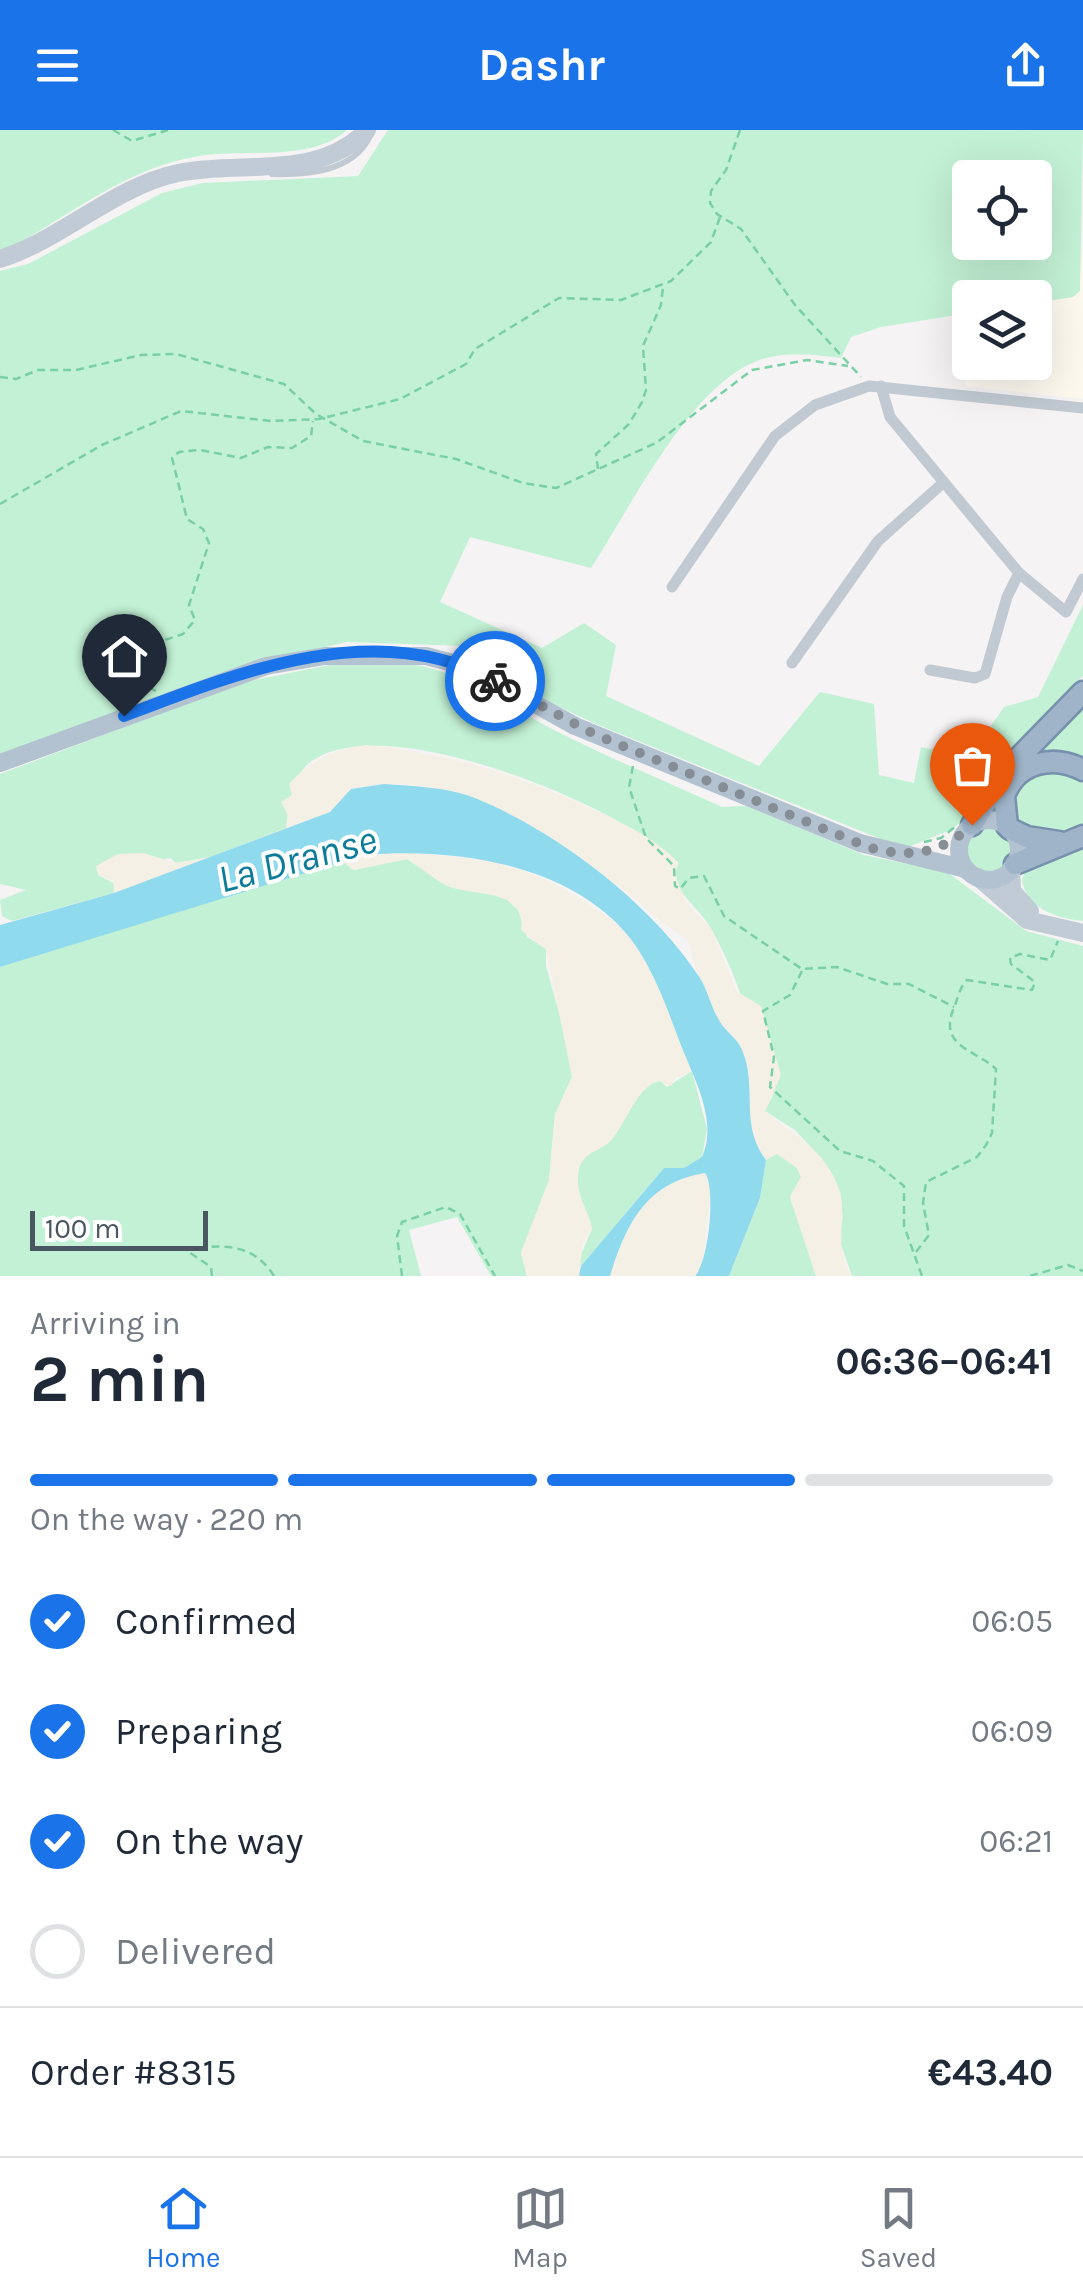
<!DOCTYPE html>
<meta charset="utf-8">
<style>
body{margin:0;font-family:Karla,sans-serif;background:#f2f2f3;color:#1f2937;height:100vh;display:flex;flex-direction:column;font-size:38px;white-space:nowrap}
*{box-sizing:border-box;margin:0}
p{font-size:32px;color:#747a83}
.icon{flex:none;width:55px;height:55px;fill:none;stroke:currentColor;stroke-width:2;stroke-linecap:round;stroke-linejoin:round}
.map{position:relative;height:1146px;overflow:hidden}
.details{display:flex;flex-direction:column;background:#fff;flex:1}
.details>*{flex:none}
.controls{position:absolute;left:952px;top:30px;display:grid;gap:20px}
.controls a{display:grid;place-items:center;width:100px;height:100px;border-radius:10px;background:#fff;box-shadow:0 10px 40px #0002;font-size:50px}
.scale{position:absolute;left:30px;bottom:25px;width:178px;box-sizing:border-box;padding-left:10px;border:5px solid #4a5661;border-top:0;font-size:28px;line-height:35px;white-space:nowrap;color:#4a5661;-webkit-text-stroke:8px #fff;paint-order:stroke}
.pin{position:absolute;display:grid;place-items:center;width:85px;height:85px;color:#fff;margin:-102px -42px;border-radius:50% 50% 50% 0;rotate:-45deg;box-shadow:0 0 10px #0007}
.pin .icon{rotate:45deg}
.courier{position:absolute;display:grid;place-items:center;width:100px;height:100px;margin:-50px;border:8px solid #1a73e8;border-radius:50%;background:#fff;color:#222;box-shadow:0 2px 12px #0007}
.overview em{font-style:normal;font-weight:700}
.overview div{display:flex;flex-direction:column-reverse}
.overview{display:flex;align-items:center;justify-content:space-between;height:170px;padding:0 30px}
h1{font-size:65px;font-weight:700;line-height:75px}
.bar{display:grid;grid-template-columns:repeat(4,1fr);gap:15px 10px;align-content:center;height:120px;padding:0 30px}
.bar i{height:12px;border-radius:8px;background:#e0e1e3}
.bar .selected{background:#1a73e8}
.bar p{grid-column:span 4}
.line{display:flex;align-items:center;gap:25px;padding:0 30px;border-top:2px solid #e0e1e3}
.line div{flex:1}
ol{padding:0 30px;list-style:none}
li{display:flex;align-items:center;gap:30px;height:110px}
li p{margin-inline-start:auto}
li .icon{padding:10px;border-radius:50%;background:#1a73e8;color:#fff;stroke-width:4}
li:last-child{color:#747a83}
li i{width:55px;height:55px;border:5px solid #e0e1e3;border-radius:50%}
header{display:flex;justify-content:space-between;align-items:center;height:130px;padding:0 30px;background:#1a73e8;color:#fff;font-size:45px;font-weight:700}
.tabs{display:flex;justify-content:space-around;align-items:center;height:140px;border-top:2px solid #e0e1e3;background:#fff;font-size:28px;color:#747a83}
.tabs a{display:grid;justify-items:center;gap:5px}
.tabs .selected{color:#1a73e8}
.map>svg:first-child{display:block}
.commercial{fill:#fdf9ef}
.green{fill:#c3f1d5;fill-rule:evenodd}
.sand{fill:#f5f0e5}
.water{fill:#90daee}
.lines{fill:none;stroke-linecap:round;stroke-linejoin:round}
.trunk-casing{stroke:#7690ad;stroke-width:25}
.path{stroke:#7ad0a6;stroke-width:2.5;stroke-dasharray:8 5;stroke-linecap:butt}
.service{stroke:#c1cad2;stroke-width:6}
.minor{stroke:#c1cad2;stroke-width:11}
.secondary{stroke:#c1cbd6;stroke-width:18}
.primary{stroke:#b3c2d1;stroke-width:18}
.trunk{stroke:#9fb4c9;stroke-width:20}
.done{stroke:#868d94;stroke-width:10;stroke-dasharray:0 18}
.route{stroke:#1a73e8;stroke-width:12}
.labels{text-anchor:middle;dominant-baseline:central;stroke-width:8;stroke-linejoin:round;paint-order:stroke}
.water-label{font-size:40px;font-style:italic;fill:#0c7c9b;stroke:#fff}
</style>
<header><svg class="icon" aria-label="menu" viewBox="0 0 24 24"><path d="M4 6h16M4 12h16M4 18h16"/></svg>Dashr<svg class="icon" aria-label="share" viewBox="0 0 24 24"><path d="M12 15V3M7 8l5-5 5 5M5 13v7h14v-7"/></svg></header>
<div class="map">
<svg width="1083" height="1146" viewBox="0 0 1083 1146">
<rect width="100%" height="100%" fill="#f5f3f3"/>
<!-- commercial -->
<polygon class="commercial" points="1083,111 1083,269 965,256 970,212 970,232 1035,232 1035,173 1073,167 1079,161"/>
<!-- green -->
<g class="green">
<path d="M0 0H347C309 33 245 18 199 26 123 38 67 89 0 123Z"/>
<path d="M388 0H1083L1080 161 1073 167 1035 173V168H970V183L881 197 851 207 841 228C810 224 779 220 750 234 686 264 630 378 591 438L470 407 440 472 542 518 584 493 616 515 606 566 759 636 820 562 874 574 879 645 914 653 921 617 969 627 1004 577 1038 567 1083 475V546L999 634 971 682 953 699 908 717 893 714 596 594 551 573 465 516 347 512 229 540 0 625V141L28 134 162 63 203 53 358 46ZM970 48H1035V112H970Z"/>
<path d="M402 533C470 541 503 575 562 604 614 630 669 653 722 677L747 676 864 725 947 742 1026 801 1083 816V1146H852L839 1109 843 1086 822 1029 795 1000 765 981 774 963C755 911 738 843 710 797 696 773 671 764 677 732 622 676 378 574 308 634 292 648 289 679 286 698L211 727 176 733 170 728 98 745 117 755 114 763 12 791 2 786 0 770 26 760 0 754V644L244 552 335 534Z"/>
<polygon points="1083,570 1083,633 1029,630"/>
<path d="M1043 643H1063L1083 653V696C1054 705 1033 701 1009 683V669L1025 651Z"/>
<circle cx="989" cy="720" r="22"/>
<path d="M1083 717V791C1058 789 1025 778 1022 749L1029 732Z"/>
<polygon points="407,729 447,756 504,767 518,780 527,807 546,819 546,836 567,911 572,947 555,984 549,1050 521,1123 527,1146 491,1146 457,1087 409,1100 421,1146 0,1146 0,837 341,730 354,740"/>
<path d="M692 941 707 999 702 1027 684 1039 664 1038 581 1136 577 1134 592 1099C588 1079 573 1061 579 1039 583 1021 601 1021 612 1009 626 993 638 954 660 951L667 957Z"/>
<polygon points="776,1023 797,1038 801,1047 790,1067 816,1146 729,1146 760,1068 766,1030"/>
</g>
<!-- sand -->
<g class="sand">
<path d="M366 615C449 623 518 645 594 680 626 695 653 707 678 732L675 747 688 775 711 798 736 861 761 876 781 945 765 981C791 1004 823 1018 837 1054 851 1084 830 1117 852 1146H816L790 1067 801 1047 797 1038 777 1024 766 1030C739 994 754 951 737 911 734 904 726 901 721 894 703 870 695 837 688 810 661 794 643 774 617 755 546 701 451 637 358 658 345 661 340 675 329 682 317 690 299 693 286 698L288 686 281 672 292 665 289 654C312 629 333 620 366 615Z"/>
<path d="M397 722C471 728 518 729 582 770 599 781 617 791 630 808 659 845 674 898 692 941L675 948 671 956 660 951C638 954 625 994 611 1010 600 1023 584 1020 579 1039 573 1061 588 1079 592 1099L583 1112 579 1146H527L521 1123 549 1050 555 984 572 947 546 819 521 800C527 757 472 767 448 756 434 750 421 737 407 729L353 740 341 730Z"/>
<polygon points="143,723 176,733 211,727 114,763 113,750 98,745 96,736 118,724"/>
<path d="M705 1043 711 1056 702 1138 695 1146H610C626 1093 647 1052 705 1043Z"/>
</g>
<!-- water -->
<path class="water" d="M384 654C413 656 447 657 475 668 558 702 651 773 700 848 708 861 711 877 719 890 725 902 737 907 742 920 758 957 739 995 766 1030L760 1068 729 1146H695C709 1131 716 1058 705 1043 647 1052 626 1093 610 1146H579L581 1136 664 1038H684L702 1027C718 992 695 950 682 918 668 881 654 839 630 808 571 733 452 717 364 725L0 837V795L114 763 330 682 351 659Z"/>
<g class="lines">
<defs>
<g id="trunk">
<polyline points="972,695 1003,644 1083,562"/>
<path d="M1007 696 1004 666C1016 632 1053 624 1083 640"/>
<polyline points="1010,699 1027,707 1059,712"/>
<polyline points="1015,734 1083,706"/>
</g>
</defs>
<!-- trunk casing -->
<use href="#trunk" class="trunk-casing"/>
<!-- path -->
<g class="path">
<polyline points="113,0 132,11 168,0"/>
<polyline points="740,0 726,40 711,61 710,73 717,84 741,99 795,175 861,247"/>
<polyline points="0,247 16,249 38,240 76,240 141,225 176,224 284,254 316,284 363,311 456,329 523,353 556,358 656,313 752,240 807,230 848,236"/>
<polyline points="598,339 596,324 629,294 642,272 646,260 643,216 661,175 663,157"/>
<polyline points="0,374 102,315 181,281 271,291 319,289 400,269 466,234 475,219 559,168 621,170 671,151 711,112 720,87"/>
<polyline points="156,561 144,555 94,548 90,543 120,522 143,523 159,512 183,504 195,490 189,475 209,413 203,399 187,389 172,328 179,322 200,320 241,328 268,317 292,318 311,306 313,291"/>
<polyline points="633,636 629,657 646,708 674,736 675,756 680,759 689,748 704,746 724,786 802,839 837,837 887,854 909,854 954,877"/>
<polyline points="924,712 941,708 956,696"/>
<polyline points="802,841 790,865 763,881 774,927 770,957 840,1021 873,1031 904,1056 904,1096 922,1146"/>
<path d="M916 1122 929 1105 923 1073 926 1052 977 1027 986 1015 992 1003 996 939C976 920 939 917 953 880 958 869 959 858 967 850L1032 860 1035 852 1011 834 1010 828 1020 824 1050 830 1058 811"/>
<path d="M212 1146 211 1137 186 1120C219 1114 253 1112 274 1146"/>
<polyline points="402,1146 397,1106 402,1092 446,1077 460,1084 495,1146"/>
<polyline points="1030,1146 1068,1135 1083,1141"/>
</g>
<!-- service -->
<path class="service" d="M272 44C307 45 353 42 370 6"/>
<!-- minor -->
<g class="minor">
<polyline points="881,256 890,287 1019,443 1066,482 1083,449"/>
<polyline points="672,457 775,306 815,275 869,256 1083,278"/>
<polyline points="792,533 878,411 944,352"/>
<polyline points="930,540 975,548 985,544 1007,467 1019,443"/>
</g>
<!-- secondary -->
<g class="secondary">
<path d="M0 129C63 109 113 57 178 43 241 30 319 51 367 0"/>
<polyline points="1011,739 1012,761 1030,781"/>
<polyline points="978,747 1027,790 1083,803"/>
</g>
<!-- primary -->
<g class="primary">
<polyline points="0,633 266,536 325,526 426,526 468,537 575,596 860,713 966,739"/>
<circle cx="989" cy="720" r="30"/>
</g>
<!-- trunk -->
<use href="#trunk" class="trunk"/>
</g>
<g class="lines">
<!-- done -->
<path class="done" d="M495 551 596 605 868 717C909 729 941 724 972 695"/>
<!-- route -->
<path class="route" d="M124 586C238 542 378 486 495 551"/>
</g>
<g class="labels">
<!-- water labels -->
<g class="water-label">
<text transform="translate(297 729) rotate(-15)">La Dranse</text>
</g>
</g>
</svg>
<div class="controls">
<a><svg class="icon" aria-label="locate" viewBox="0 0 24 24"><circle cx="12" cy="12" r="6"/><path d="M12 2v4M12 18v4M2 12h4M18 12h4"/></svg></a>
<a><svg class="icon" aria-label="layers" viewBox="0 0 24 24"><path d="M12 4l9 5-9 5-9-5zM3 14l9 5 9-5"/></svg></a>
</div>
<div class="scale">100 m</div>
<div class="pin" style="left:972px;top:695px;background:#ea580c"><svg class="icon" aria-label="bag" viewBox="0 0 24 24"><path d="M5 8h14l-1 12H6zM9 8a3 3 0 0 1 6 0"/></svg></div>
<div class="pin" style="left:124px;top:586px;background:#1f2937"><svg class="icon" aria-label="home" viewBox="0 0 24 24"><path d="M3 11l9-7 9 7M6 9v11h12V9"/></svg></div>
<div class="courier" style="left:495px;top:551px"><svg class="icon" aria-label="bike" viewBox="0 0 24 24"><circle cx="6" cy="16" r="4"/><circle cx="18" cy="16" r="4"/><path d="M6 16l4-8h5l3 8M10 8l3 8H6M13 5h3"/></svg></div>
</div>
<section class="details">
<div class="overview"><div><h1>2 min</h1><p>Arriving in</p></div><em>06:36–06:41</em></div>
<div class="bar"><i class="selected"></i><i class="selected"></i><i class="selected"></i><i></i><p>On the way · 220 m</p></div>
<ol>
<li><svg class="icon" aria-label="check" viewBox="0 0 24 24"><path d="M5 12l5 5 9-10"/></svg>Confirmed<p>06:05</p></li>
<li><svg class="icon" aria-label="check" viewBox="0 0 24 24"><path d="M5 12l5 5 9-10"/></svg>Preparing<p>06:09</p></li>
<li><svg class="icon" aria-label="check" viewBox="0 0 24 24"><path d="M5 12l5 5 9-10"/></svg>On the way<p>06:21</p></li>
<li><i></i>Delivered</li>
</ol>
<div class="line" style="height:130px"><div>Order #8315</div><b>€43.40</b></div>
</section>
<nav class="tabs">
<a class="selected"><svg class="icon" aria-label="home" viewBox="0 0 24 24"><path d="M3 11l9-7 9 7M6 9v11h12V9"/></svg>Home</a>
<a><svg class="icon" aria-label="map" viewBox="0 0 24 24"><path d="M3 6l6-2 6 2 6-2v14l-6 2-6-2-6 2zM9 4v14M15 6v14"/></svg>Map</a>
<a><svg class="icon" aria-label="saved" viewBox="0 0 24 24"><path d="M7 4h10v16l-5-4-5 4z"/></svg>Saved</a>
</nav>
